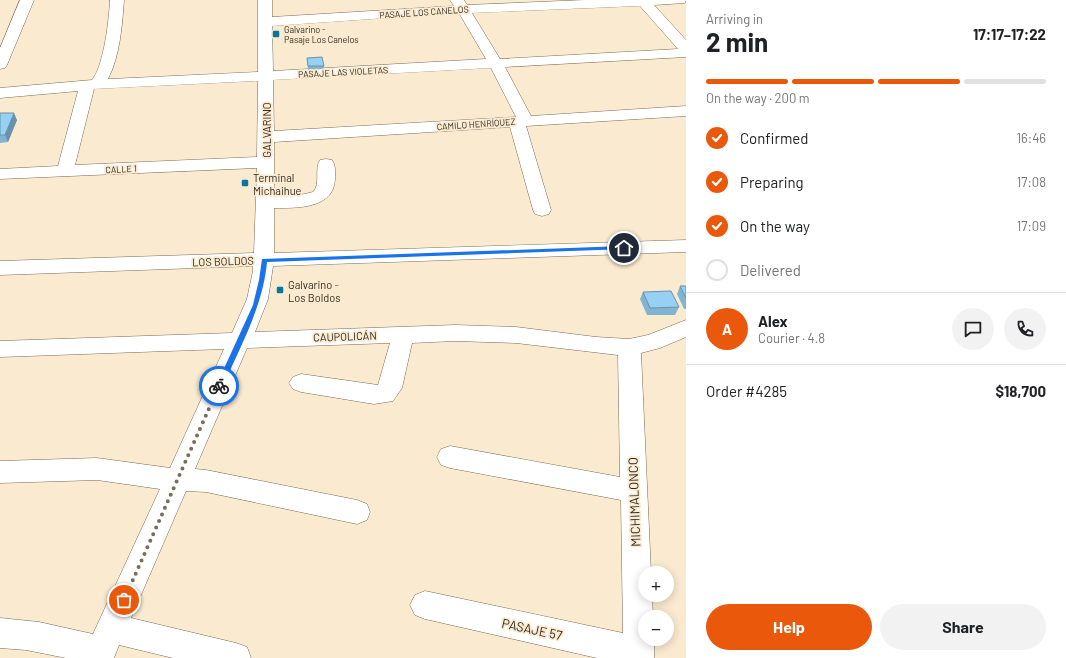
<!DOCTYPE html>
<meta charset="utf-8">
<style>
body{margin:0;font-family:Barlow,sans-serif;background:#f2f2f2;color:#202124;height:100vh;display:flex;flex-direction:column;font-size:15px;white-space:nowrap}
*{box-sizing:border-box;margin:0}
p{font-size:13px;color:#757577}
.icon{flex:none;width:22px;height:22px;fill:none;stroke:currentColor;stroke-width:2;stroke-linecap:round;stroke-linejoin:round}
.map{position:relative;flex:1;overflow:hidden}
.drawer{display:flex;flex-direction:column;background:#fff;width:380px}
.drawer>*{flex:none}
.buttons{position:absolute;left:638px;top:566px;display:grid;gap:8px}
.buttons a{display:grid;place-items:center;width:36px;height:36px;border-radius:50%;background:#fff;box-shadow:0 2px 10px #0003;font-size:20px}
.pin{position:absolute;display:grid;place-items:center;width:34px;height:34px;color:#fff;margin:-17px;border:2px solid #fff;border-radius:50%;box-shadow:0 1px 4px #0007}
.courier{position:absolute;display:grid;place-items:center;width:40px;height:40px;margin:-20px;border:3px solid #1a73e8;border-radius:50%;background:#fff;color:#222;box-shadow:0 1px 5px #0007}
.overview em{font-style:normal;font-weight:700}
.overview div{display:flex;flex-direction:column-reverse}
.overview{display:flex;align-items:center;justify-content:space-between;height:68px;padding:0 20px}
h1{font-size:26px;font-weight:700;line-height:30px}
.bar{display:grid;grid-template-columns:repeat(4,1fr);gap:6px 4px;align-content:center;height:48px;padding:0 20px}
.bar i{height:5px;border-radius:3px;background:#e0e0e0}
.bar .selected{background:#ea580c}
.bar p{grid-column:span 4}
.line{display:flex;align-items:center;gap:10px;padding:0 20px;border-top:1px solid #e0e0e0}
.line div{flex:1}
.round{display:grid;place-items:center;flex:none;width:42px;height:42px;border-radius:21px;background:#f2f2f2}
ol{padding:0 20px;list-style:none}
li{display:flex;align-items:center;gap:12px;height:44px}
li p{margin-inline-start:auto}
li .icon{padding:4px;border-radius:50%;background:#ea580c;color:#fff;stroke-width:4}
li:last-child{color:#757577}
li i{width:22px;height:22px;border:2px solid #e0e0e0;border-radius:50%}
.action{display:flex;gap:8px;margin-top:auto;padding:8px 20px}
.action a{flex:1;height:46px;border-radius:24px;background:#ea580c;color:#fff;font-size:16px;font-weight:700;line-height:46px;text-align:center}
.action a+a{background:#f2f2f2;color:#202124}
main{display:flex;flex:1;min-height:0}
.map>svg:first-child{display:block}
.lines{fill:none;stroke-linecap:round;stroke-linejoin:round}
.minor-casing{stroke:#776a53;stroke-width:1}
.minor{fill:#fff;fill-rule:evenodd}
.wall{fill:#81b4d1}
.shaded-wall{fill:#6992aa}
.building{fill:#96d1f3;stroke:#6992aa}
.route{fill:#1a73e8}
.done{stroke:#776e5e;stroke-width:4;stroke-dasharray:0 7.2}
.poi-dot{fill:#0a75a0;stroke:#faead0;stroke-width:1.5}
.labels{text-anchor:middle;dominant-baseline:central;stroke-width:3.5;stroke-linejoin:round;paint-order:stroke}
.far-street-label{font-size:9px;fill:#312b21;stroke:#faead0}
.far-poi-label{font-size:9px;fill:#312b21;stroke:#faead0;text-anchor:start}
.street-label{font-size:11px;fill:#312b21;stroke:#faead0}
.poi-label{font-size:11px;fill:#312b21;stroke:#faead0;text-anchor:start}
.near-street-label{font-size:13px;fill:#312b21;stroke:#faead0}
</style>
<main>
<div class="map">
<svg width="686" height="658" viewBox="0 0 686 658">
<rect width="100%" height="100%" fill="#faead0"/>
<g class="lines">
<defs>
<g id="minor">
<polygon points="20,0 34,0 7,65 5,68 0,69 0,48"/>
<path d="M110 0H124C122 26 120 56 108 79H110L258 72V0H272V17L454 6 450 0H464L467 5 585 0H686L685 3 654 5 686 40V57L505 67 531 116 686 106V116L526 126 551 210 549 214 542 216 535 214 533 210 510 127 274 142V196H296L313 192C321 184 314 169 320 160L326 159 332 160C336 166 335 172 335 179 334 209 297 208 274 208V253L686 240V252L273 266 268 299 255 332 455 325 516 327 596 337 629 339 648 335 686 320V337L660 348 641 353 651 573H645V595H652L653 617H645V639H654V658H597L425 619 415 615 410 605 415 595 425 591 623 633 621 500 450 468 441 465 437 457 441 449 450 446 620 477 618 355 516 343 455 341 412 343 402 388 393 401 374 404 301 392 293 389 289 383 293 377 301 374 378 385 390 343 247 348 195 469 206 470 357 500 367 504 370 512 367 520 357 524 206 492 186 491 131 618 236 643 247 647 251 658H173L119 645 114 658H66L26 650 0 648V618L39 622 93 634 160 489 97 480 0 483V461L97 458 170 468 224 349 0 357V341L232 333 247 299 253 271V266L0 275V261L254 253 257 168 0 179V169L58 166 78 91 0 98V88L92 80C104 65 109 20 110 0ZM640 6 678 49 500 59 472 13ZM459 13 486 59 273 71 272 26ZM491 68 516 117 274 131 273 80ZM258 81 257 157 75 165 94 89Z"/>
</g>
</defs>
<!-- minor casing -->
<use href="#minor" class="minor-casing"/>
<!-- minor -->
<use href="#minor" class="minor"/>
</g>
<!-- wall -->
<g class="wall">
<polygon points="307,58 324,66 324,69 308,70"/>
<polygon points="0,113 17,120 8,142 0,143"/>
<polygon points="680,286 686,286 686,309 684,309 677,294"/>
<polygon points="643,292 679,307 675,315 647,315 640,299"/>
</g>
<!-- shaded-wall -->
<polygon class="shaded-wall" points="14,113 17,120 8,142 5,135"/>
<!-- building -->
<g class="building">
<polygon points="322,57 324,66 308,66 307,58"/>
<polygon points="0,113 14,113 5,135 0,135"/>
<polygon points="680,286 686,286 686,298"/>
<polygon points="671,291 679,307 650,308 643,292"/>
</g>
<!-- route -->
<path class="route" d="M624 246 626 247V249L267 262C263 306 241 345 223 386L219 388 216 386 253 305 259 280 262 259Z"/>
<g class="lines">
<!-- done -->
<polyline class="done" points="124,600 219,386"/>
</g>
<!-- markers -->
<g class="poi-dot">
<rect x="272" y="30" width="8" height="8" rx="2"/>
<rect x="241" y="179" width="8" height="8" rx="2"/>
<rect x="276" y="286" width="8" height="8" rx="2"/>
</g>
<g class="labels">
<!-- far-street labels -->
<g class="far-street-label">
<text transform="translate(424 12) rotate(-4)">PASAJE LOS CANELOS</text>
<text transform="translate(343 72) rotate(-3)">PASAJE LAS VIOLETAS</text>
<text transform="translate(476 124) rotate(-4)">CAMILO HENRÍQUEZ</text>
<text transform="translate(121 169) rotate(-3)">CALLE 1</text>
</g>
<!-- far-poi labels -->
<g class="far-poi-label">
<text x="284" y="29">Galvarino -<tspan x="284" dy="10">Pasaje Los Canelos</tspan></text>
</g>
<!-- street labels -->
<g class="street-label">
<text transform="translate(266 130) rotate(-90)">GALVARINO</text>
<text transform="translate(223 261) rotate(-2)">LOS BOLDOS</text>
<text transform="translate(345 336) rotate(-2)">CAUPOLICÁN</text>
</g>
<!-- poi labels -->
<g class="poi-label">
<text x="253" y="177">Terminal<tspan x="253" dy="13">Michaihue</tspan></text>
<text x="288" y="284">Galvarino -<tspan x="288" dy="13">Los Boldos</tspan></text>
</g>
<!-- near-street labels -->
<g class="near-street-label">
<text transform="translate(634 502) rotate(-92)">MICHIMALONCO</text>
<text transform="translate(532 629) rotate(12)">PASAJE 57</text>
</g>
</g>
</svg>
<div class="buttons">
<a>+</a>
<a>−</a>
</div>
<div class="pin" style="left:124px;top:600px;background:#ea580c"><svg class="icon" aria-label="bag" viewBox="0 0 24 24"><path d="M5 8h14l-1 12H6zM9 8a3 3 0 0 1 6 0"/></svg></div>
<div class="pin" style="left:624px;top:248px;background:#1f2937"><svg class="icon" aria-label="home" viewBox="0 0 24 24"><path d="M3 11l9-7 9 7M6 9v11h12V9"/></svg></div>
<div class="courier" style="left:219px;top:386px"><svg class="icon" aria-label="bike" viewBox="0 0 24 24"><circle cx="6" cy="16" r="4"/><circle cx="18" cy="16" r="4"/><path d="M6 16l4-8h5l3 8M10 8l3 8H6M13 5h3"/></svg></div>
</div>
<section class="drawer">
<div class="overview"><div><h1>2 min</h1><p>Arriving in</p></div><em>17:17–17:22</em></div>
<div class="bar"><i class="selected"></i><i class="selected"></i><i class="selected"></i><i></i><p>On the way · 200 m</p></div>
<ol>
<li><svg class="icon" aria-label="check" viewBox="0 0 24 24"><path d="M5 12l5 5 9-10"/></svg>Confirmed<p>16:46</p></li>
<li><svg class="icon" aria-label="check" viewBox="0 0 24 24"><path d="M5 12l5 5 9-10"/></svg>Preparing<p>17:08</p></li>
<li><svg class="icon" aria-label="check" viewBox="0 0 24 24"><path d="M5 12l5 5 9-10"/></svg>On the way<p>17:09</p></li>
<li><i></i>Delivered</li>
</ol>
<div class="line" style="height:72px"><b class="round" style="background:#ea580c;color:#fff">A</b><div><b>Alex</b><p>Courier · 4.8</p></div><a class="round"><svg class="icon" aria-label="chat" viewBox="0 0 24 24"><path d="M4 5h16v11H9l-5 4z"/></svg></a><a class="round"><svg class="icon" aria-label="phone" viewBox="0 0 24 24"><path d="M5 4h4l2 5-3 2q2 4 5 5l2-3 5 2v4C11 20 4 13 5 4z"/></svg></a></div>
<div class="line" style="height:52px"><div>Order #4285</div><b>$18,700</b></div>
<div class="action"><a>Help</a><a>Share</a></div>
</section>
</main>
